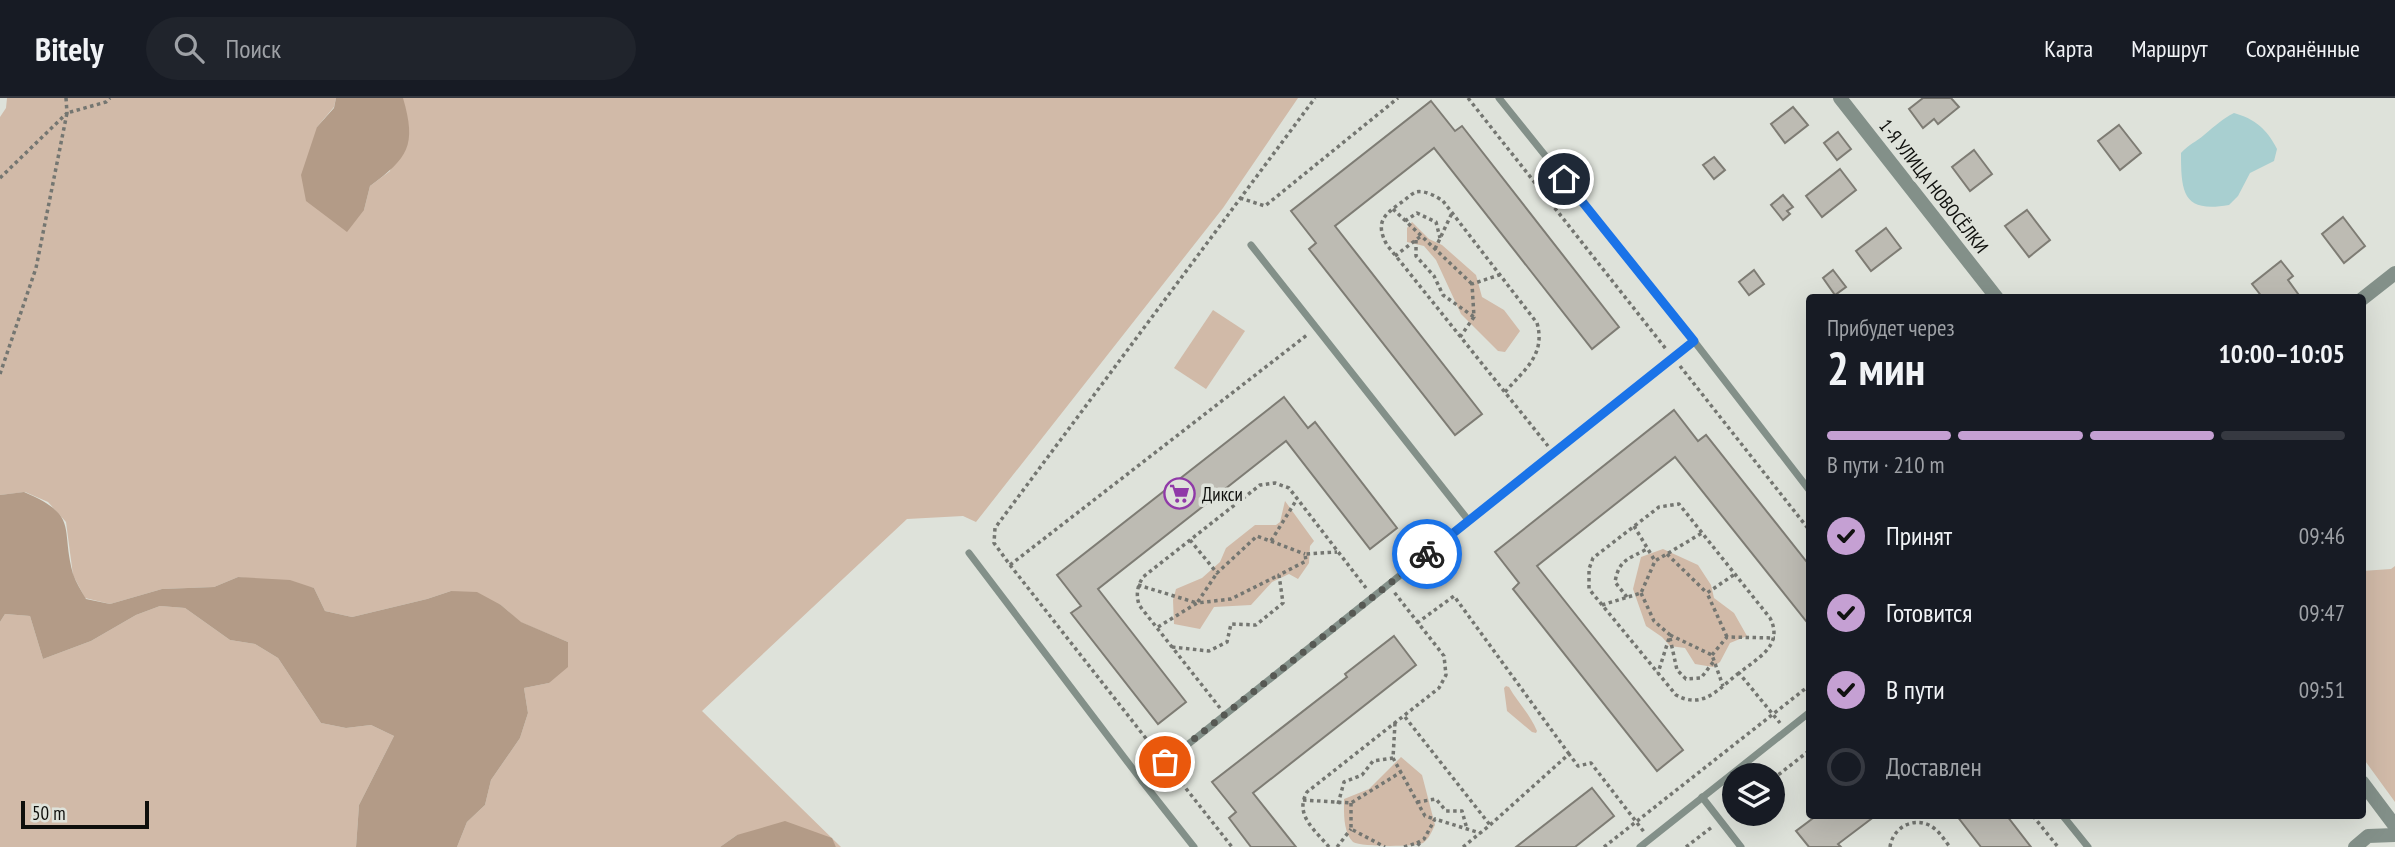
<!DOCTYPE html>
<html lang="ru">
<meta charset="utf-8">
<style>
body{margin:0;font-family:"PT Sans Narrow",sans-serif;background:#20242c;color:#f1f3f6;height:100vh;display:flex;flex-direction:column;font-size:26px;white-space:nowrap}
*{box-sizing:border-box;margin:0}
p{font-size:23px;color:#9ea1a6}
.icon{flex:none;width:38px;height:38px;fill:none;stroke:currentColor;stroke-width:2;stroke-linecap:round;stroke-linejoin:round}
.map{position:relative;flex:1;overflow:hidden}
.side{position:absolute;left:1806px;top:196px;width:560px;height:525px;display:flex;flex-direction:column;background:#171b24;border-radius:7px;box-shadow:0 7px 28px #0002}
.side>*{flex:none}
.controls{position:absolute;left:1722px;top:665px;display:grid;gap:14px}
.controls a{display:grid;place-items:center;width:63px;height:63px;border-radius:50%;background:#171b24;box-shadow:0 7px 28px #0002;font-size:35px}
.scale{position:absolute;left:21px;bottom:18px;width:128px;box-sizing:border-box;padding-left:7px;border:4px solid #0e0f0c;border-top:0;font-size:19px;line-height:24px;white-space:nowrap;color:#0e0f0c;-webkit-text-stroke:5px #dee2da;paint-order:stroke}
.pin{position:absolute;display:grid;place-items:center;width:60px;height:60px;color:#fff;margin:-30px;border:4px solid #fff;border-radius:50%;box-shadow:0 2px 7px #0007}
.courier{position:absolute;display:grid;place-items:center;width:70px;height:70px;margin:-35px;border:5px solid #1a73e8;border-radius:50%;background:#fff;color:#222;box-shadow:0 2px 9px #0007}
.overview em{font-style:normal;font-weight:600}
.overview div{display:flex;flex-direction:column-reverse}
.overview{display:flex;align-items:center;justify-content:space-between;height:119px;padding:0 21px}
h1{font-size:46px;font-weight:600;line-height:52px}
.bar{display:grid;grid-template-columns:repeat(4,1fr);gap:10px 7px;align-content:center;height:84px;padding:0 21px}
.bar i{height:9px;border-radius:5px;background:#363941}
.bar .on{background:#c5a0d3}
.bar p{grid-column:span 4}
ol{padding:0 21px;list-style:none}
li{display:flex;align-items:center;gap:21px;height:77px}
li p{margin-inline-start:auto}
li .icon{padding:7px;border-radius:50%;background:#c5a0d3;color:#111;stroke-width:4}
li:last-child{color:#9ea1a6}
li i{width:38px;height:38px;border:4px solid #363941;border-radius:50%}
header{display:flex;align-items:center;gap:42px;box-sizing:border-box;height:98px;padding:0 35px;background:#171b24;border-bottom:2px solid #363941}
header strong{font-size:33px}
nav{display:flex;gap:38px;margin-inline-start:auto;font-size:24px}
.search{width:490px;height:63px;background:#20242c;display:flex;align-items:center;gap:18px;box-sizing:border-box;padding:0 24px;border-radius:38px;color:#9ea1a6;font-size:26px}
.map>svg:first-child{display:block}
.green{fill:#d1baa8}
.forest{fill:#b39b87}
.water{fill:#a8cfd0}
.building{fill:#bdbbb3;stroke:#7e7c74;stroke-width:2}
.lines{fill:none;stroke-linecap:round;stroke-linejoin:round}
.path{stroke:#747671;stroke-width:3.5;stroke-dasharray:3.5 3.5;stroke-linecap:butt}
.lane{stroke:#839089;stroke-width:7}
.street{stroke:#839089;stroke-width:14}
.done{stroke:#575954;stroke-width:7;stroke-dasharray:0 12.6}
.route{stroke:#1a73e8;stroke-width:9}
.labels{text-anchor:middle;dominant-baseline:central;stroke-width:7;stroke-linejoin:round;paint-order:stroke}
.street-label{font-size:19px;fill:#0e0f0c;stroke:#dee2da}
.poi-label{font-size:19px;fill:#0e0f0c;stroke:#dee2da;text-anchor:start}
</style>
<header>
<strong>Bitely</strong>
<div class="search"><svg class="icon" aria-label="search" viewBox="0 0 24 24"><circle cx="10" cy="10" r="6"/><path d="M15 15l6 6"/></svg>Поиск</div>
<nav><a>Карта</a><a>Маршрут</a><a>Сохранённые</a></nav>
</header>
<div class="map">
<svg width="2395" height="749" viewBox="0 0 2395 749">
<rect width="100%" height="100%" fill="#dee2da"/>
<!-- green -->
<g class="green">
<polygon points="7,0 336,0 334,9 317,29 364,112 370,88 390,73 403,0 1298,0 1223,110 976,424 963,418 907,421 702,613 841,749 836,749 831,740 737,737 720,749 457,749 467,724 485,707 491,682 520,640 528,615 524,590 549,585 568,544 520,524 501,507 451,493 427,501 352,519 325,513 314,490 238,479 214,489 162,491 110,506 85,500 73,477 66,424 48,404 25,394 0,397 0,19 6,10"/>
<polygon points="1412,124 1429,141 1442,147 1476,177 1482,199 1504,212 1520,233 1505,254 1498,253 1461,216 1436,162 1424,148 1407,144 1407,130"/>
<polygon points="1213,212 1245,233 1206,291 1174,270"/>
<polygon points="1285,403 1314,443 1310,448 1309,465 1298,481 1289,476 1272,484 1251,507 1214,509 1200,531 1174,526 1173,502 1176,491 1202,480 1220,464 1226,450 1255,427 1276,427 1280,424"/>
<polygon points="1663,451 1698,467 1711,487 1714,500 1734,515 1747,538 1730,545 1720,564 1713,569 1695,566 1685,550 1670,548 1662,539 1646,528 1633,491 1641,459"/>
<polygon points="2395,468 2395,704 2363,660 2362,473 2391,471"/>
<polygon points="160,508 185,510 230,542 255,546 278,560 321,625 346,630 371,627 394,638 359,707 356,749 0,749 0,524 5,516 30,518 43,561 91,543 136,517"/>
<path d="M1506 588 1509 589C1518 605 1530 616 1537 633L1536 635 1532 634 1507 613 1504 590Z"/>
<path d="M1401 659 1422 677 1435 727C1432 733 1429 741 1423 745 1413 749 1362 749 1353 744 1343 734 1344 715 1344 701L1369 691Z"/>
</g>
<!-- forest -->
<g class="forest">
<path d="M336 0H403C417 48 408 60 370 88L364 112 347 134 306 103 301 77 317 29 334 10Z"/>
<path d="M24 394C80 418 60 429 73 476 76 484 81 493 86 501L110 506 162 491 214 489 238 479 290 482 314 490 325 513 352 519 427 501 451 493 477 494 501 507 521 524 568 544V569L549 585 524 590 528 615 520 640 491 682 485 707 467 724 457 749H356L359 707 394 638 371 627 346 630 321 625 278 560 255 546 230 542 185 510 160 508 136 517 91 543 43 561 30 518 5 516 0 524V397Z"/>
<polygon points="785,723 832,740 836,749 720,749 737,737"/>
</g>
<!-- water -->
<path class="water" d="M2234 15C2255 21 2267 31 2277 51L2274 63 2250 75 2238 98 2229 107C2183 115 2181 95 2181 55 2189 46 2196 44 2204 37 2215 28 2222 21 2234 15Z"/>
<!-- building -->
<g class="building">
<polygon points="1923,0 1951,0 1959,9 1938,26 1934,21 1923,30 1909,11"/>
<polygon points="1431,3 1455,33 1462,28 1619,229 1592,251 1434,50 1335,128 1482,316 1455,337 1309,151 1316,145 1291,113"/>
<polygon points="1793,9 1808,27 1785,45 1771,26"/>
<polygon points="2119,27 2141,55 2120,72 2098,43"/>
<polygon points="1838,34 1851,51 1837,62 1824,45"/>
<polygon points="1974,52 1992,76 1970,93 1952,69"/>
<polygon points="1714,59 1725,72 1714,81 1703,67"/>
<polygon points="1840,71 1856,92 1822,119 1806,98"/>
<polygon points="1783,97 1793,109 1787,113 1790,116 1783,122 1771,107"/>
<polygon points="2027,112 2050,142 2029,159 2005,128"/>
<polygon points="2343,119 2365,148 2344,165 2322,136"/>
<polygon points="1886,130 1901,150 1871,173 1856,153"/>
<polygon points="2281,163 2293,178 2288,182 2301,200 2263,200 2252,186"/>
<polygon points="1754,172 1764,186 1749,197 1739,184"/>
<polygon points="1833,172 1846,189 1835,197 1823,180"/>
<polygon points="1284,299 1308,330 1315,324 1397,430 1370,451 1286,343 1098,491 1186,604 1158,626 1071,515 1081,508 1057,477"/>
<polygon points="1674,312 1698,343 1706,337 1810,468 1810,528 1675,359 1537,468 1683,652 1657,673 1513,491 1519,485 1495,454"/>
<polygon points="1394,538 1416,567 1253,695 1296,749 1251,749 1229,720 1236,714 1212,684 1347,579 1345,576"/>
<polygon points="1592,690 1614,718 1575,749 1516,749"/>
<polygon points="1816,718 1875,718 1838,746 1841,749 1809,749 1796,733"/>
<polygon points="1957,718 2007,718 2031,749 1981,749"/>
</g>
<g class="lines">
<!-- path -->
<g class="path">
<polyline points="1468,0 1666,251"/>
<polyline points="0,80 67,15 66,0"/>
<polyline points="1240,100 1265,108 1398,0"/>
<polyline points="1393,111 1472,186"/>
<polyline points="1405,123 1417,115 1436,124 1440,140"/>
<polyline points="1416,142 1416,158 1434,178 1443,197 1474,219"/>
<polyline points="1435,151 1452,115"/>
<polyline points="1395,158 1421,138"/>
<polyline points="1460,239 1474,219 1472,186 1499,177"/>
<polyline points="1680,268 1810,433"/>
<polyline points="0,276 36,170 67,15 106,4 110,0"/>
<path d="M1505 294C1524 272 1546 257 1537 225L1443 103C1436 98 1424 92 1416 94 1411 96 1405 102 1402 104 1383 117 1375 125 1387 147L1548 348"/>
<polyline points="1634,428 1655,463"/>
<polyline points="1190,442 1217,475 1257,438 1305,456"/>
<polyline points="1271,443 1297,401"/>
<polyline points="1667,456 1707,495"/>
<polyline points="1010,467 1307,237"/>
<polyline points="1138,487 1197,505 1217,475"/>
<polyline points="1641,495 1654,523 1670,537 1658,575"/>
<path d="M1627 499 1615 484C1619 461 1629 461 1647 451"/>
<polyline points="1602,507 1641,495 1655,463 1702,435"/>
<polyline points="1417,525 1454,498 1569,656"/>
<polyline points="1158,529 1197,505 1231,501 1279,477"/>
<polyline points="1670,537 1712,557 1723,588"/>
<polyline points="1727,539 1707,495 1735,476"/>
<polyline points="1670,540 1677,572 1686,581 1701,580 1714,563"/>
<polyline points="1172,549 1209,553 1227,544 1231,526 1256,527 1283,505 1279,477 1306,463 1305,456 1337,454"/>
<polyline points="1712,557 1727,539 1775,540"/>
<path d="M1739 575C1718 591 1703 612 1676 597L1589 491V471L1593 460 1659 409 1679 406 1770 520C1784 547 1758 560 1739 575L1780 625"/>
<path d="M1220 610 1139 507C1136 496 1137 489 1143 479L1260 387 1275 385 1289 390 1366 490"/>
<polyline points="1405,619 1490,727"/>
<polyline points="1395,625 1393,660 1425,718 1435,721"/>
<polyline points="1159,657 1010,467 994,445 995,430 1315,0"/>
<polyline points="1173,674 1232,749"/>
<polyline points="1773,681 1810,652"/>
<polyline points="1303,702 1351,705 1401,674"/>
<polyline points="1417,704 1436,701 1446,713 1462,713 1467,731"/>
<polyline points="1351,705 1351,731 1385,749"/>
<polyline points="1338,706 1344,684 1362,677 1373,663 1393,660"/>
<polyline points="2033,718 2058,749"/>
<polyline points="1417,745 1424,741 1435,721 1480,735"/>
<path d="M1329 749C1315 732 1294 717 1307 694L1439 590 1446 577 1444 558 1394 494"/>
<polyline points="1337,749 1351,731"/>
<polyline points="1404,749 1417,745 1422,749"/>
<polyline points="1463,749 1490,727 1569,656 1578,668 1591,665 1644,734"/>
<polyline points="1604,749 1810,587"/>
<polyline points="1686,749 1712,729"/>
<path d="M1890 749C1893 727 1919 716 1936 732 1941 736 1945 743 1950 749"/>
</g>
<!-- lane -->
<g class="lane">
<polyline points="1251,147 1469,423"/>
<polyline points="1694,243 1810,393"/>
<polyline points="969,455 1142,683"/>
<polyline points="1702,699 1741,749"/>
<polyline points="2063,718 2088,749"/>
<polyline points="1194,749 1142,683 1694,243 1499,0"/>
<polyline points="1640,749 1810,614"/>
</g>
<!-- street -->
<g class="street">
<polyline points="1840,0 1997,200"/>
<polyline points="2362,201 2395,175"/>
<polyline points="2362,684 2395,728"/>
<polyline points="2355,749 2368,738 2395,737"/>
</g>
</g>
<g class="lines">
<!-- done -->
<polyline class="done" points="1165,664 1427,456"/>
<!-- route -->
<polyline class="route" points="1427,456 1694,243 1564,81"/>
</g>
<!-- icons -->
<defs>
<symbol id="supermarket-ring" viewBox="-11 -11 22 22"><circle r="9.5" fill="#dee2da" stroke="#903aa8" stroke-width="1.5"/><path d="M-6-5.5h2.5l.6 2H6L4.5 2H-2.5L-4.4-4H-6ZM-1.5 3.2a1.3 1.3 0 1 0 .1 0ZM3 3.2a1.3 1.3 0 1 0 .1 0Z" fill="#903aa8"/></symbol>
</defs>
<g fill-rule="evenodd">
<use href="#supermarket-ring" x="1162" y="378" width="35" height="35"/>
</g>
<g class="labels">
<!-- street labels -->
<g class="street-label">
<text transform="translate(1934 88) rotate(52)">1-Я УЛИЦА НОВОСЁЛКИ</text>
</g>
<!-- poi labels -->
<g class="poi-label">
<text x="1202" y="396">Дикси</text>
</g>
</g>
</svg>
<div class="controls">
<a><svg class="icon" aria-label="layers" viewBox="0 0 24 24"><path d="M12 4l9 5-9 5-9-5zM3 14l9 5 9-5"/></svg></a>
</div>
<div class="scale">50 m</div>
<div class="pin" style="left:1165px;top:664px;background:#ea580c"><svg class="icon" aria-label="bag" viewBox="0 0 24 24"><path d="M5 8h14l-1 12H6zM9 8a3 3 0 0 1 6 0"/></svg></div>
<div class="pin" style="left:1564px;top:81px;background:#1f2937"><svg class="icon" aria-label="home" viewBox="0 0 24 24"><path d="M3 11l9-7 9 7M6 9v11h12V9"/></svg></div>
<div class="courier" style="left:1427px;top:456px"><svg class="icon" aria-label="bike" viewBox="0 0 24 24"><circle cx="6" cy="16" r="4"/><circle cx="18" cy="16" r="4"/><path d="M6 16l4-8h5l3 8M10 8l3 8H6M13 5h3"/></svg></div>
<section class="side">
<div class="overview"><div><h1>2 мин</h1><p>Прибудет через</p></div><em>10:00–10:05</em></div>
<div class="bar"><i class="on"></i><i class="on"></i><i class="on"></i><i></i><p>В пути · 210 m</p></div>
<ol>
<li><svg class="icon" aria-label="check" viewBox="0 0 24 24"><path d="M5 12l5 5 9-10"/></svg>Принят<p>09:46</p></li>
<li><svg class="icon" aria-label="check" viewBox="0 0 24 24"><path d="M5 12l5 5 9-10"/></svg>Готовится<p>09:47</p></li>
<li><svg class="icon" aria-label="check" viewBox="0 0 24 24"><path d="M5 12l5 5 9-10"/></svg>В пути<p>09:51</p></li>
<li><i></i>Доставлен</li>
</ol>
</section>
</div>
